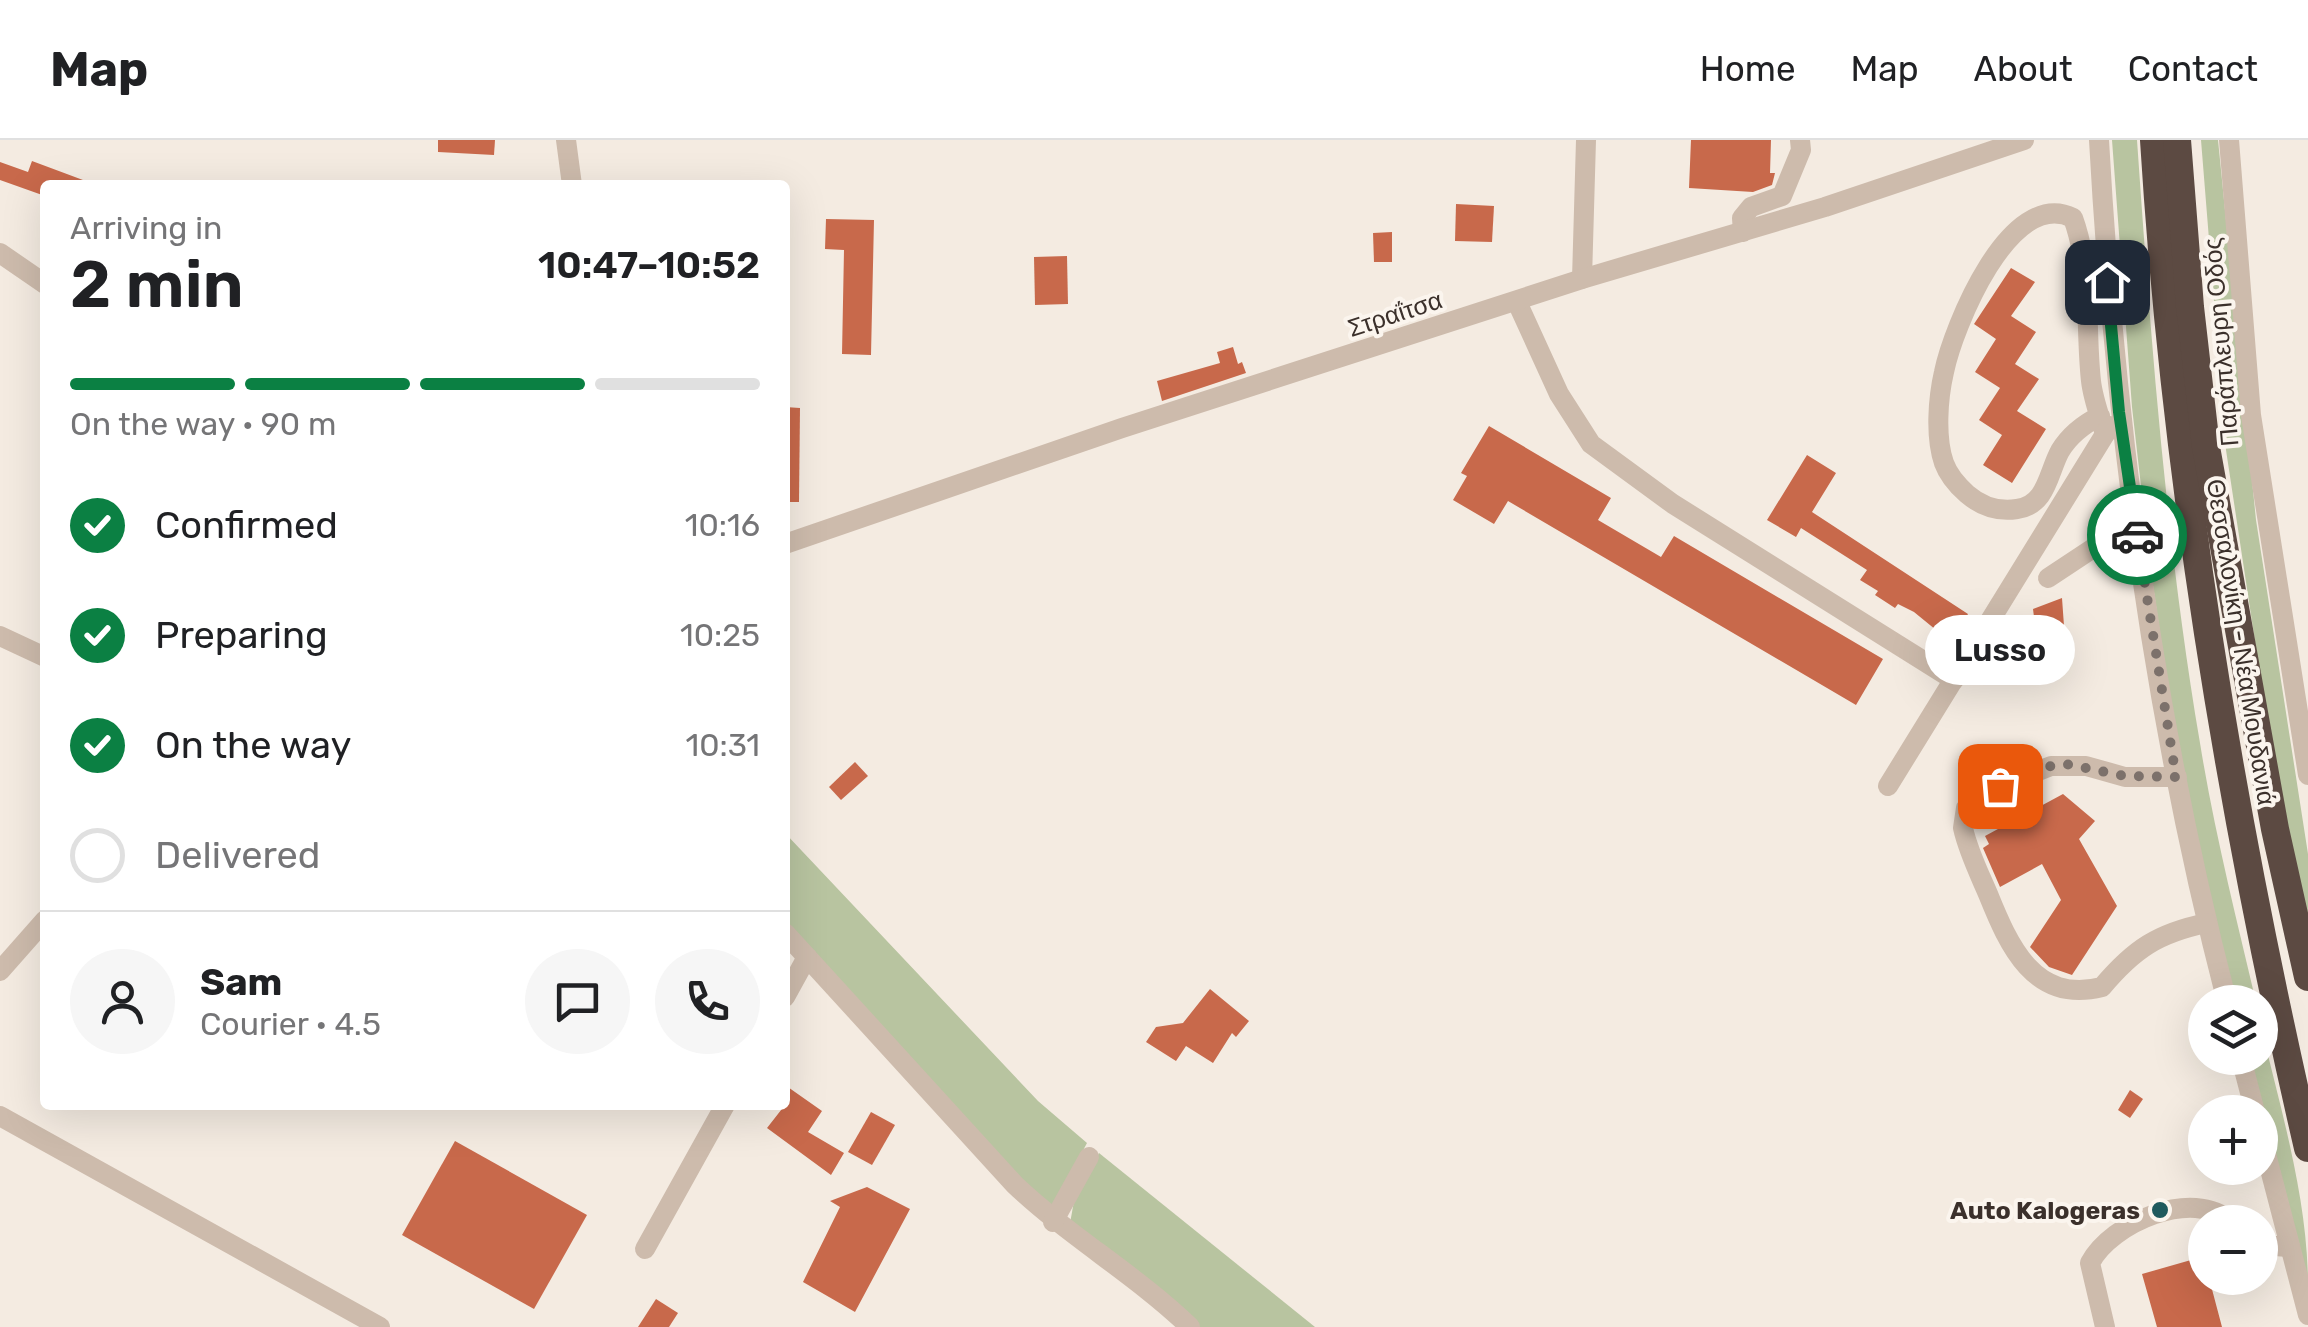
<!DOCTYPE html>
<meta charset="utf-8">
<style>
body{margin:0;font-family:Rubik,sans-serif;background:#f6f6f6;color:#202124;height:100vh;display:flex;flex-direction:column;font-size:38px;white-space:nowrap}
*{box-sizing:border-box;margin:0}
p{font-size:32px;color:#757577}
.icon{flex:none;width:55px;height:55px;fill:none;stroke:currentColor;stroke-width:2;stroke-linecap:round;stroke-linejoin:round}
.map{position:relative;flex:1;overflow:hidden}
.drawer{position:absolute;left:40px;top:40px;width:750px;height:930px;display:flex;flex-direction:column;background:#fff;border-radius:10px;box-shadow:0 10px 40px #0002}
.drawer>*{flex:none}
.buttons{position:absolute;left:2188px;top:845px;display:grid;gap:20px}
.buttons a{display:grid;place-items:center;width:90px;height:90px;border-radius:50%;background:#fff;box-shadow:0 10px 40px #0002;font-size:50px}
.pin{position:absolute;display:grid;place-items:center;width:85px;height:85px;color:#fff;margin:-42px;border-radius:20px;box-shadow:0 5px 15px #0006}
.courier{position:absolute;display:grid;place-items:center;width:100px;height:100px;margin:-50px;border:8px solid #0b8043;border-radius:50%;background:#fff;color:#222;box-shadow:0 2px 12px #0007}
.bubble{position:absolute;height:70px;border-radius:35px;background:#fff;box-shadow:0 10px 40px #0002;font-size:32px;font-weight:600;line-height:70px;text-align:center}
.summary em{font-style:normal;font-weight:600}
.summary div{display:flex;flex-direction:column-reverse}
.summary{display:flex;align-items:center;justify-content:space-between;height:170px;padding:0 30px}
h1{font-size:65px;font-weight:600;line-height:75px}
.bar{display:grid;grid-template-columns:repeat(4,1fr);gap:15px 10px;align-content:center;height:120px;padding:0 30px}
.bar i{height:12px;border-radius:8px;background:#e0e0e0}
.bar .current{background:#0b8043}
.bar p{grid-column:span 4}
.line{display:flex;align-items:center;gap:25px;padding:0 30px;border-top:2px solid #e0e0e0}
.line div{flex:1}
.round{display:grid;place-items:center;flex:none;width:105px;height:105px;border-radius:52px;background:#f6f6f6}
ol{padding:0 30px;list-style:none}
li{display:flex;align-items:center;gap:30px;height:110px}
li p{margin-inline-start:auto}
li .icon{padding:10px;border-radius:50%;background:#0b8043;color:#fff;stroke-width:4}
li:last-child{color:#757577}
li i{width:55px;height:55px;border:5px solid #e0e0e0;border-radius:50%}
header{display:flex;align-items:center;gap:60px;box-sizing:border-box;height:140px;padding:0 50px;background:#fff;border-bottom:2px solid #e0e0e0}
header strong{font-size:48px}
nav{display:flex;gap:55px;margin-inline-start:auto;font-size:35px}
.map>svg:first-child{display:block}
.green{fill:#b8c4a0}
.building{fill:#c8694b}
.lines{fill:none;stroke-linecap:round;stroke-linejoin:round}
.minor{stroke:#cdbbac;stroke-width:20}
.highway{stroke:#5c4a42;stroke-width:28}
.done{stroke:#7c716b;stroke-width:10;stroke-dasharray:0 18}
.route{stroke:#0b8043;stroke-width:12}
.poi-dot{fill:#1f5a5e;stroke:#fbf5ee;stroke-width:4}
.labels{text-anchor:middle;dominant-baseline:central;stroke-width:8;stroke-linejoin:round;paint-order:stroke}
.street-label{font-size:25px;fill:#3b302b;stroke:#fbf5ee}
.poi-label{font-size:25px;font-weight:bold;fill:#3b302b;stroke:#fbf5ee;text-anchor:end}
</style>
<header>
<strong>Map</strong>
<nav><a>Home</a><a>Map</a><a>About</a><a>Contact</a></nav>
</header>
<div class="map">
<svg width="2308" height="1187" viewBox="0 0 2308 1187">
<rect width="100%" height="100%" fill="#f4ebe1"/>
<!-- green -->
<g class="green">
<path d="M2112 0H2137C2151 202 2166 403 2200 603 2214 690 2236 777 2256 862H2232L2174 588 2150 425 2132 267Z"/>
<polygon points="2201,0 2218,0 2256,380 2308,714 2308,805 2263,554 2226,310"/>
<polygon points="785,693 1038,961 1087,1003 1073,1029 1056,1076 785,792"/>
<path d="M2260 882C2280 968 2308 1057 2308 1146L2247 918H2260Z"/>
<polygon points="1099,1013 1315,1187 1195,1187 1069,1089 1074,1061"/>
</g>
<!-- building -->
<g class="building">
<polygon points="438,0 495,0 494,15 438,12"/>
<polygon points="1691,0 1771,0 1770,33 1775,33 1772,45 1753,52 1689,48"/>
<polygon points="32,21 91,43 91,45 45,45 45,56 0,40 0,22 28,32"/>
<polygon points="1456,64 1494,66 1492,102 1455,101"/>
<polygon points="826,79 874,80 871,215 842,214 844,110 825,109"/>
<polygon points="1392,92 1392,122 1374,122 1373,93"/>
<polygon points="1067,116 1068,164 1035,165 1034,117"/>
<polygon points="2011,128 2035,142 2011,176 2036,192 2015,224 2039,239 2017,271 2046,289 2012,343 1983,325 2002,295 1979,280 2000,248 1975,232 1996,199 1974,184"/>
<polygon points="1233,207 1238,224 1242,222 1246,233 1162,261 1157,241 1220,223 1217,212"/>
<polygon points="785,267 800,268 799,362 785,362"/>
<polygon points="1489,286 1611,358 1598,380 1661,417 1674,396 1883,519 1856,565 1508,361 1494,384 1453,360 1467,336 1461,333"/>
<polygon points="1807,315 1836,333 1812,372 1968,474 1952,503 1914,472 1898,464 1895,468 1875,455 1878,451 1860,440 1867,430 1801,388 1796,397 1767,380"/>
<polygon points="2062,458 2066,514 2046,517 2044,502 2032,504 2028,478 2034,477 2033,469"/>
<polygon points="855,622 868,636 841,660 829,647"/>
<polygon points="2063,654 2095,681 2079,699 2117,766 2072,835 2049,827 2030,807 2061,760 2042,724 2000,747 1983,708 1989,704 1985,696"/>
<polygon points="1210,849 1249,881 1236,897 1232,893 1213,923 1186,906 1176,921 1146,902 1156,887 1183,883"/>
<polygon points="785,945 822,971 808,992 844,1013 831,1035 767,988 785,965"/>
<polygon points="2130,950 2143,959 2130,978 2118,970"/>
<polygon points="871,972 895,985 872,1025 848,1012"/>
<polygon points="455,1001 587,1075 534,1169 402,1095"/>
<polygon points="867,1047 910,1069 855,1172 803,1142 840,1067 830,1061"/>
<polygon points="2205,1116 2205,1138 2209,1138 2222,1187 2157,1187 2142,1134"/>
<polygon points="656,1159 678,1173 669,1187 638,1187"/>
</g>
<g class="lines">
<!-- minor -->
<g class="minor">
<polyline points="566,0 572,45"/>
<path d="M2099 0C2115 290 2154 581 2227 862"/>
<polyline points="2229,0 2251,275 2308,635"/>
<polyline points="1743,92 1742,78 1751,67 1782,56 1801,10 1800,0"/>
<polyline points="0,113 45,144"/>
<polyline points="1582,139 1586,0"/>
<polyline points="1517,162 1559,254 1591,304 1673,364 1954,540"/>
<path d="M2100 276C2084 284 2069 296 2060 311 2048 333 2047 365 2017 369 1998 372 1981 366 1967 354 1958 346 1948 334 1944 323 1935 297 1938 258 1944 232 1953 188 2010 46 2073 78 2092 130 2085 186 2091 241 2093 259 2100 277 2105 294"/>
<polyline points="785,404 1122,288 1582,139 1825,67 2024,0"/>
<polyline points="2048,438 2113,395 2136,392"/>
<polyline points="0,496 45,517"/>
<path d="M2177 637H2125L2086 626H2051L2000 646 1973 661 1966 668 1963 688C1968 711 1979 733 1988 754 2009 806 2034 864 2102 847 2134 809 2158 793 2207 783"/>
<polyline points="1888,646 2110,286"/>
<path d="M785 793 1015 1045C1070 1097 1136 1135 1190 1187"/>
<polyline points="0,831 45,780"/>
<polyline points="785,857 807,817"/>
<polyline points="2241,918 2255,972"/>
<polyline points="0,976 380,1187"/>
<polyline points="2260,991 2308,1175"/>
<polyline points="1053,1082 1089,1017"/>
<polyline points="2260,1105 2290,1107"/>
<polyline points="645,1109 725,965"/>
<path d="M2105 1187 2090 1123C2111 1083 2193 1047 2231 1082"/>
</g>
<!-- highway -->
<g class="highway">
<path d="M2154 0C2175 341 2231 676 2308 1008"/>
<polyline points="2177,0 2190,167 2206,307 2275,689 2308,837"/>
</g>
</g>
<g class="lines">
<!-- done -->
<polyline class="done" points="2000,646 2051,626 2066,624 2125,636 2176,637 2137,395"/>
<!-- route -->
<polyline class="route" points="2107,142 2119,272 2137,395"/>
</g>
<!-- markers -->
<circle class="poi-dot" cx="2160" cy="1070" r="10"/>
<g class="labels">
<!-- street labels -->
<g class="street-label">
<text transform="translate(1395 174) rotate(-18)">Στραΐτσα</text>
<text transform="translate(2221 202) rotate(-95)">Παράπλευρη Οδός</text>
<text transform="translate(2241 502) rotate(81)">Θεσσαλονίκη - Νέα Μουδανιά</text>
</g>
<!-- poi labels -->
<g class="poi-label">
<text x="2140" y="1070">Auto Kalogeras</text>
</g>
</g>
</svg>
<div class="buttons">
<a><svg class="icon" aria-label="layers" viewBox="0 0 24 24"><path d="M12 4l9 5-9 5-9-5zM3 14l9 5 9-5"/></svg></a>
<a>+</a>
<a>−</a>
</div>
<div class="pin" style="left:2000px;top:646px;background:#ea580c"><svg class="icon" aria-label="bag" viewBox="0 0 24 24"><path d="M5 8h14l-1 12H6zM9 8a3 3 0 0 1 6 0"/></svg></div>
<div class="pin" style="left:2107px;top:142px;background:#1f2937"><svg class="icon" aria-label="home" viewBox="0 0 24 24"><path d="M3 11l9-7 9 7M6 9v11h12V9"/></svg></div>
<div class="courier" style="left:2137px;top:395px"><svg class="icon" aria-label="car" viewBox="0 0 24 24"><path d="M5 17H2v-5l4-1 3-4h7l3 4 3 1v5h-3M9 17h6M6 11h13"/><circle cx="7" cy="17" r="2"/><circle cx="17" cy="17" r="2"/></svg></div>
<div class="bubble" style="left:1925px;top:475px;width:150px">Lusso</div>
<section class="drawer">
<div class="summary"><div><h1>2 min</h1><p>Arriving in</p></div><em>10:47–10:52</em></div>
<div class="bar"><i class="current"></i><i class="current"></i><i class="current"></i><i></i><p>On the way · 90 m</p></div>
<ol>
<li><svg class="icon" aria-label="check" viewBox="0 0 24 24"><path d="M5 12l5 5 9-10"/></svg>Confirmed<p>10:16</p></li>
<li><svg class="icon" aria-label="check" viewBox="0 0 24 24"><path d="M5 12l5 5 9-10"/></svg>Preparing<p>10:25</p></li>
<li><svg class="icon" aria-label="check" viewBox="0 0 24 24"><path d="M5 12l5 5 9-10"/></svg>On the way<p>10:31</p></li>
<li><i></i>Delivered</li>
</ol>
<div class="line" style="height:180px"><a class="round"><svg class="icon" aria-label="person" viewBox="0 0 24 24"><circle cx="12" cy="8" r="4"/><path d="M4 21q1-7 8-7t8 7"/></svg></a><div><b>Sam</b><p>Courier · 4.5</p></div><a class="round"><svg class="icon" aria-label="chat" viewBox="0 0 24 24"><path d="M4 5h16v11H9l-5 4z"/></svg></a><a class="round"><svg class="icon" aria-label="phone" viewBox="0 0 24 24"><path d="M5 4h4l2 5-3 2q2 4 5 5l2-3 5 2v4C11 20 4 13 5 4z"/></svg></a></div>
</section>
</div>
